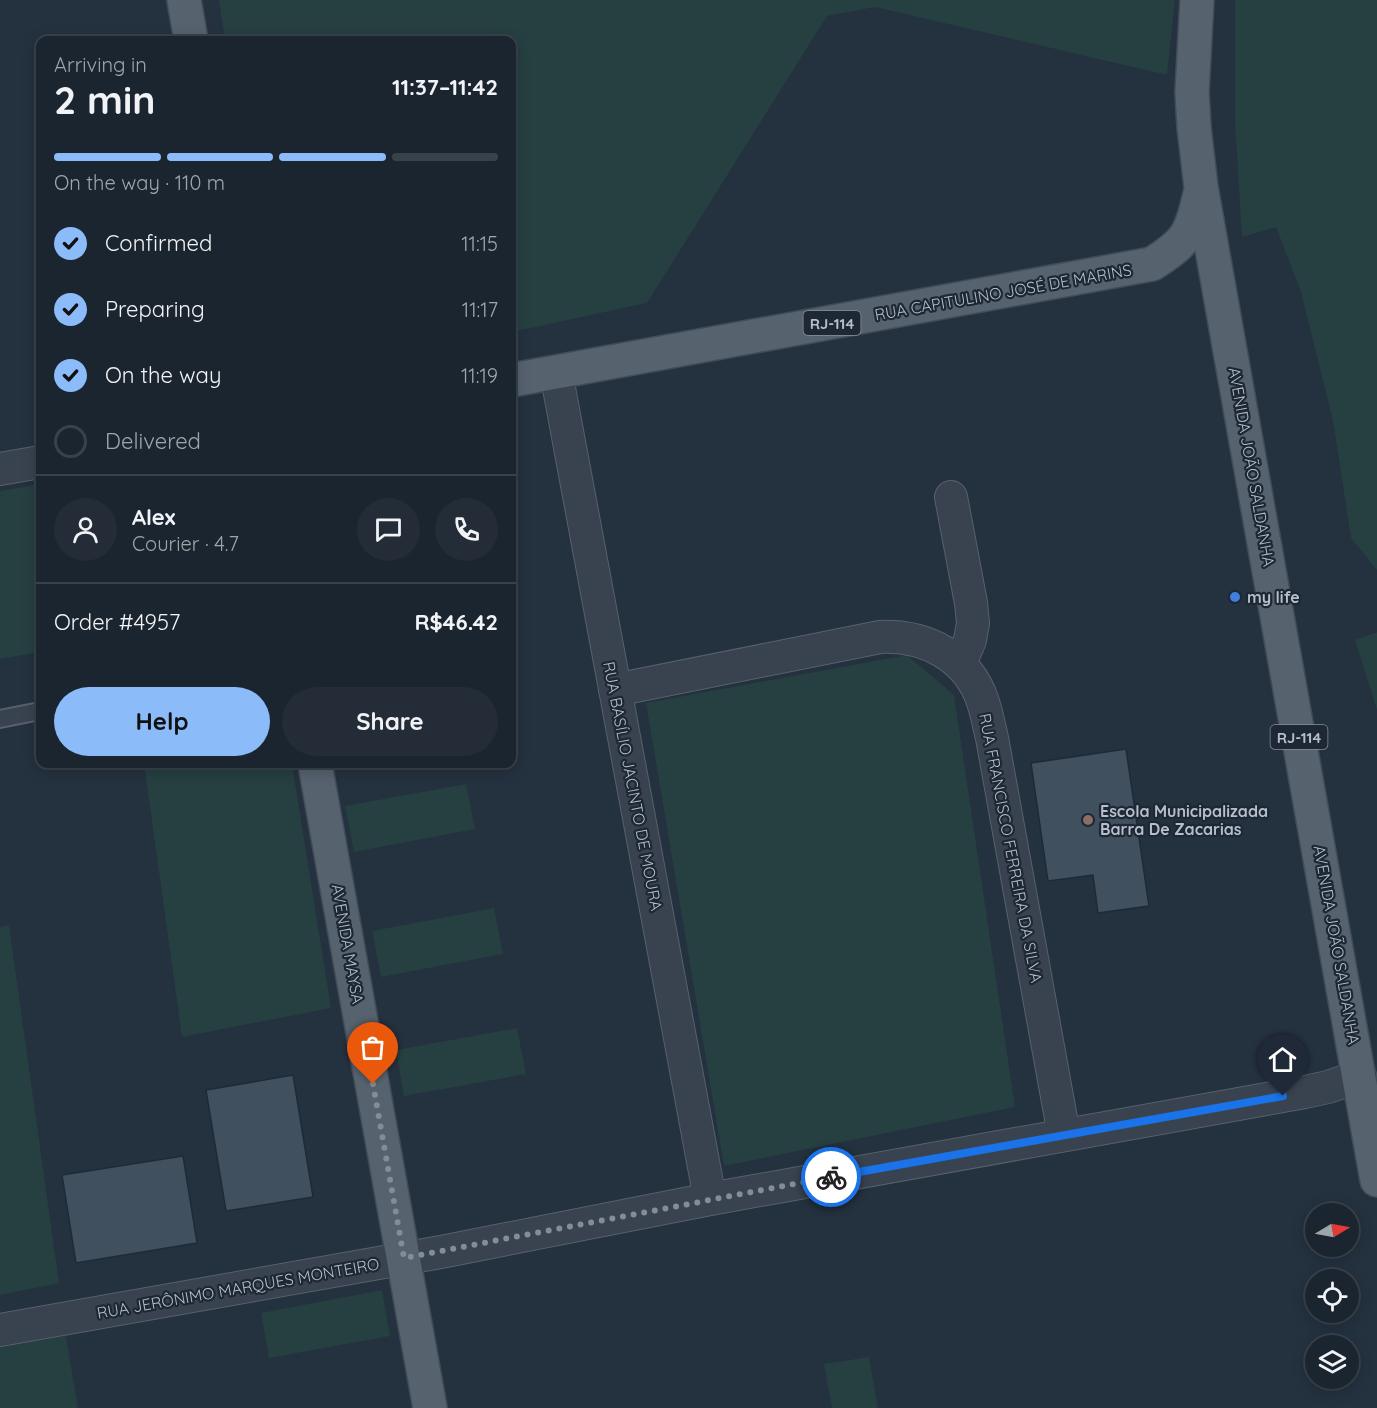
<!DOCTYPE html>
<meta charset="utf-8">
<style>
body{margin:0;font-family:Quicksand,sans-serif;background:#242d37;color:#f1f3f6;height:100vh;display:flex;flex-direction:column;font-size:22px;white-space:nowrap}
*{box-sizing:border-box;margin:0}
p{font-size:20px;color:#a0a5aa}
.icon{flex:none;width:33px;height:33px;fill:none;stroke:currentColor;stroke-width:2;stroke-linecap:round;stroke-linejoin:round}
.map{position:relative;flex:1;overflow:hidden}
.side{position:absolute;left:36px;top:36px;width:480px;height:732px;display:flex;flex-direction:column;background:#1b252f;border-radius:12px;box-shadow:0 3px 15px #0003,0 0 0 2px #39424b}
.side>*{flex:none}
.needle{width:39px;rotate:80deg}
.tools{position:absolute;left:1305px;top:1203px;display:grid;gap:12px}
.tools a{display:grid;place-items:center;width:54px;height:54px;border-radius:50%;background:#1b252f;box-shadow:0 3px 15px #0003,0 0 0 2px #39424b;font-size:30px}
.pin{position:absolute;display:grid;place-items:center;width:51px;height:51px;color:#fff;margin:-62px -26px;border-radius:50% 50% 50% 0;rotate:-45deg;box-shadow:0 0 6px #0007}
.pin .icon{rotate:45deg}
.courier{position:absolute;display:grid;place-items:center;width:60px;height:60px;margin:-30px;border:4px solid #1a73e8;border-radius:50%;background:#fff;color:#222;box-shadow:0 2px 8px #0007}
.summary em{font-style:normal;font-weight:700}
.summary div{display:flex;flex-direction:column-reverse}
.summary{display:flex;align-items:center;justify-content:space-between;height:102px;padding:0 18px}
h1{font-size:39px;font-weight:700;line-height:45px}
.bar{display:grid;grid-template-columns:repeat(4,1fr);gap:9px 6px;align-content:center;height:72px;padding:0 18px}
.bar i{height:8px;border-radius:4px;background:#39424b}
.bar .active{background:#8bbbf9}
.bar p{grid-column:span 4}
.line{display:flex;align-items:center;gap:15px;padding:0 18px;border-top:2px solid #39424b}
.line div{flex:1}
.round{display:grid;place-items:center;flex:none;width:63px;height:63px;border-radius:32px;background:#242d37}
ol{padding:0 18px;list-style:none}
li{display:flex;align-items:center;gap:18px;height:66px}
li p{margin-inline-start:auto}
li .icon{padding:6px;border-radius:50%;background:#8bbbf9;color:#111;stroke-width:4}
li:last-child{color:#a0a5aa}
li i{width:33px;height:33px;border:3px solid #39424b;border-radius:50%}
.action{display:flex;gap:12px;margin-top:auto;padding:12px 18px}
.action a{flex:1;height:69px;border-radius:36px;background:#8bbbf9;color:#111;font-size:24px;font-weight:700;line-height:69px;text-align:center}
.action a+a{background:#242d37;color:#f1f3f6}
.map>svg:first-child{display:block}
.green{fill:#263f40}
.building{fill:#40505e;stroke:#1f2a36;stroke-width:1.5}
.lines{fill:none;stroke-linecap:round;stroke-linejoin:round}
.lane-casing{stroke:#57616d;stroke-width:20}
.street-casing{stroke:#57616d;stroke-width:34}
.primary-casing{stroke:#424c58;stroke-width:36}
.lane{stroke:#39434f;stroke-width:16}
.street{stroke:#39434f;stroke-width:32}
.primary{stroke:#57626f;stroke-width:33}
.done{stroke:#828d99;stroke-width:6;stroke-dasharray:0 10.8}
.route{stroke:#1a73e8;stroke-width:8}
.shop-dot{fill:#3f7fe0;stroke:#1d2834;stroke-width:2}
.education-dot{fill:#8d6e63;stroke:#1d2834;stroke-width:2}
.labels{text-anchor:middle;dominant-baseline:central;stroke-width:4.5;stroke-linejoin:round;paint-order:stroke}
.shield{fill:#1d2834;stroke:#87919d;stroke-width:1.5}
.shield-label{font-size:15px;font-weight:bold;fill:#b5beca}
.street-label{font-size:16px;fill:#b5beca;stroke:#1d2834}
.poi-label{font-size:16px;font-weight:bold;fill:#b5beca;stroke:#1d2834;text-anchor:start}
</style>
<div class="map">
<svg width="1377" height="1408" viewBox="0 0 1377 1408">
<rect width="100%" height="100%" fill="#24313f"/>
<!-- green -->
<g class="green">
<polygon points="219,0 1175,0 1167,75 875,7 827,16 647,303 512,332 512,40 225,40"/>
<polygon points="1235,0 1377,0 1377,570 1351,538 1333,421 1301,292 1276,227 1242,237 1235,122"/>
<polygon points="40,484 40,652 0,659 0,491"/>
<polygon points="1377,632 1377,710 1355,640"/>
<polygon points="907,655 954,695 1015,1107 724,1166 646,703"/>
<polygon points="144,764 292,764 331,1008 182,1037"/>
<polygon points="466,784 475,829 354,852 345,806"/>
<polygon points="494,908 503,954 381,977 372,931"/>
<polygon points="9,925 59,1283 0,1295 0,927"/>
<polygon points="517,1028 526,1074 404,1096 396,1050"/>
<polygon points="382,1290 390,1336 269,1358 261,1313"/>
<polygon points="66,1336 78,1408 0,1408 0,1347"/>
<polygon points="869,1357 878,1408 832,1408 824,1364"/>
</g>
<!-- building -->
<g class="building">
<polygon points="1126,749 1149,906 1098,913 1093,875 1048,881 1031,763"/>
<polygon points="293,1075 313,1197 226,1211 206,1090"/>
<polygon points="183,1156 197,1243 76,1263 62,1175"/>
</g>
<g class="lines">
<defs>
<polyline id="lane" points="0,719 40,711"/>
<g id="street">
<polyline points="556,372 710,1199"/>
<polyline points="0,469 40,462"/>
<polyline points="951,497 971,603 973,623 970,640 960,664"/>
<path d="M615 690 880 637C925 635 968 656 983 702 987 714 989 726 992 738L1064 1135"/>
<polyline points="0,1330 441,1252 710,1199 1305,1092 1328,1087 1360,1076"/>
</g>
<g id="primary">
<polyline points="184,0 191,40"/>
<polyline points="1197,0 1192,92 1194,127 1201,187 1377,1180"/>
<path d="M512 380 1152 264C1187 242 1191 234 1200 194"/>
<polyline points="315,764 430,1408"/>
</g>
</defs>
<!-- lane casing -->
<use href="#lane" class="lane-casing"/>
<!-- street casing -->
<use href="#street" class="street-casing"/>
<!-- primary casing -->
<use href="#primary" class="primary-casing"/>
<!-- lane -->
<use href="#lane" class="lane"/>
<!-- street -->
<use href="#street" class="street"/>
<!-- primary -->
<use href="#primary" class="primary"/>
</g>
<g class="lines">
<!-- done -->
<polyline class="done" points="373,1084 404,1258 831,1177"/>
<!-- route -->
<polyline class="route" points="831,1177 1283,1096"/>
</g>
<!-- markers -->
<circle class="shop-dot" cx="1235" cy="597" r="6"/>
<circle class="education-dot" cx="1088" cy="820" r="6"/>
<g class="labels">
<!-- shield labels -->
<g class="shield">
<rect x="803.5" y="311" width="57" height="24" rx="4.5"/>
<rect x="1270.5" y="725" width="57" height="24" rx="4.5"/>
</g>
<g class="shield-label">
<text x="832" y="323">RJ-114</text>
<text x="1299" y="737">RJ-114</text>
</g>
<!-- street labels -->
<g class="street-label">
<text transform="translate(1003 292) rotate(-10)">RUA CAPITULINO JOSÉ DE MARINS</text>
<text transform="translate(1252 467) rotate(80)">AVENIDA JOÃO SALDANHA</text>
<text transform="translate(633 786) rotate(79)">RUA BASÍLIO JACINTO DE MOURA</text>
<text transform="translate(1011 848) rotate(79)">RUA FRANCISCO FERREIRA DA SILVA</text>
<text transform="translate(348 944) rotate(80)">AVENIDA MAYSA</text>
<text transform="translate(1337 945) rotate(80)">AVENIDA JOÃO SALDANHA</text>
<text transform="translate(238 1288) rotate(-10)">RUA JERÔNIMO MARQUES MONTEIRO</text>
</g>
<!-- poi labels -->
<g class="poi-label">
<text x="1247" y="597">my life</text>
<text x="1100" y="811">Escola Municipalizada<tspan x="1100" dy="18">Barra De Zacarias</tspan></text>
</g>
</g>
</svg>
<div class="tools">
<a><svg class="needle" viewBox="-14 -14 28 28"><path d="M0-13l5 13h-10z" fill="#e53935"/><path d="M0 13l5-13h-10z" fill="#a0a5aa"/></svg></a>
<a><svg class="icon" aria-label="locate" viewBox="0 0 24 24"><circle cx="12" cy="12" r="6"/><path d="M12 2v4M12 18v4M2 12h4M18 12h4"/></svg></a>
<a><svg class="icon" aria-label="layers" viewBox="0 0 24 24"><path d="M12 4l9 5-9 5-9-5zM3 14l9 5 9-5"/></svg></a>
</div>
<div class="pin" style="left:373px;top:1084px;background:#ea580c"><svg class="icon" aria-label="bag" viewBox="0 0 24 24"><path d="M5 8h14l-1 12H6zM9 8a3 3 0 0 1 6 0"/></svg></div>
<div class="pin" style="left:1283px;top:1096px;background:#1f2937"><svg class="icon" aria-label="home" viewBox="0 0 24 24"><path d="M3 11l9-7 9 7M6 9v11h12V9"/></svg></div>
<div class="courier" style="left:831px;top:1177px"><svg class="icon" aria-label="bike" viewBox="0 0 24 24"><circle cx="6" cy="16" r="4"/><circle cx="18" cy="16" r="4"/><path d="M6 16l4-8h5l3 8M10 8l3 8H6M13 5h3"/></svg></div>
<section class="side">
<div class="summary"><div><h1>2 min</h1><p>Arriving in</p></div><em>11:37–11:42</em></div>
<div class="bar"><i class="active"></i><i class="active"></i><i class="active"></i><i></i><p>On the way · 110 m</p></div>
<ol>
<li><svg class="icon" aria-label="check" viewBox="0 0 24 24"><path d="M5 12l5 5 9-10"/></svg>Confirmed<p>11:15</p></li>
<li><svg class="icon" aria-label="check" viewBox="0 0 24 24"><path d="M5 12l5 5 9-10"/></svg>Preparing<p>11:17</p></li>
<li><svg class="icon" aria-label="check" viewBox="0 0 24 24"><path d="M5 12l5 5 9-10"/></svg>On the way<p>11:19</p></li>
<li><i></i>Delivered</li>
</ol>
<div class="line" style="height:108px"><a class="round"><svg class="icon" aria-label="person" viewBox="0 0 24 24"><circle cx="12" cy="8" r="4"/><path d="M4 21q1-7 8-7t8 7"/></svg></a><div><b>Alex</b><p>Courier · 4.7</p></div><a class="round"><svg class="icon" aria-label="chat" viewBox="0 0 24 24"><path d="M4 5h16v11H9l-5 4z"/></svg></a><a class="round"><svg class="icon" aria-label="phone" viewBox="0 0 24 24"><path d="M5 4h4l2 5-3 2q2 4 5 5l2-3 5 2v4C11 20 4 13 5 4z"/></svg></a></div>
<div class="line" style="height:78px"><div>Order #4957</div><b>R$46.42</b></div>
<div class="action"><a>Help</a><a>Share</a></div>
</section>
</div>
